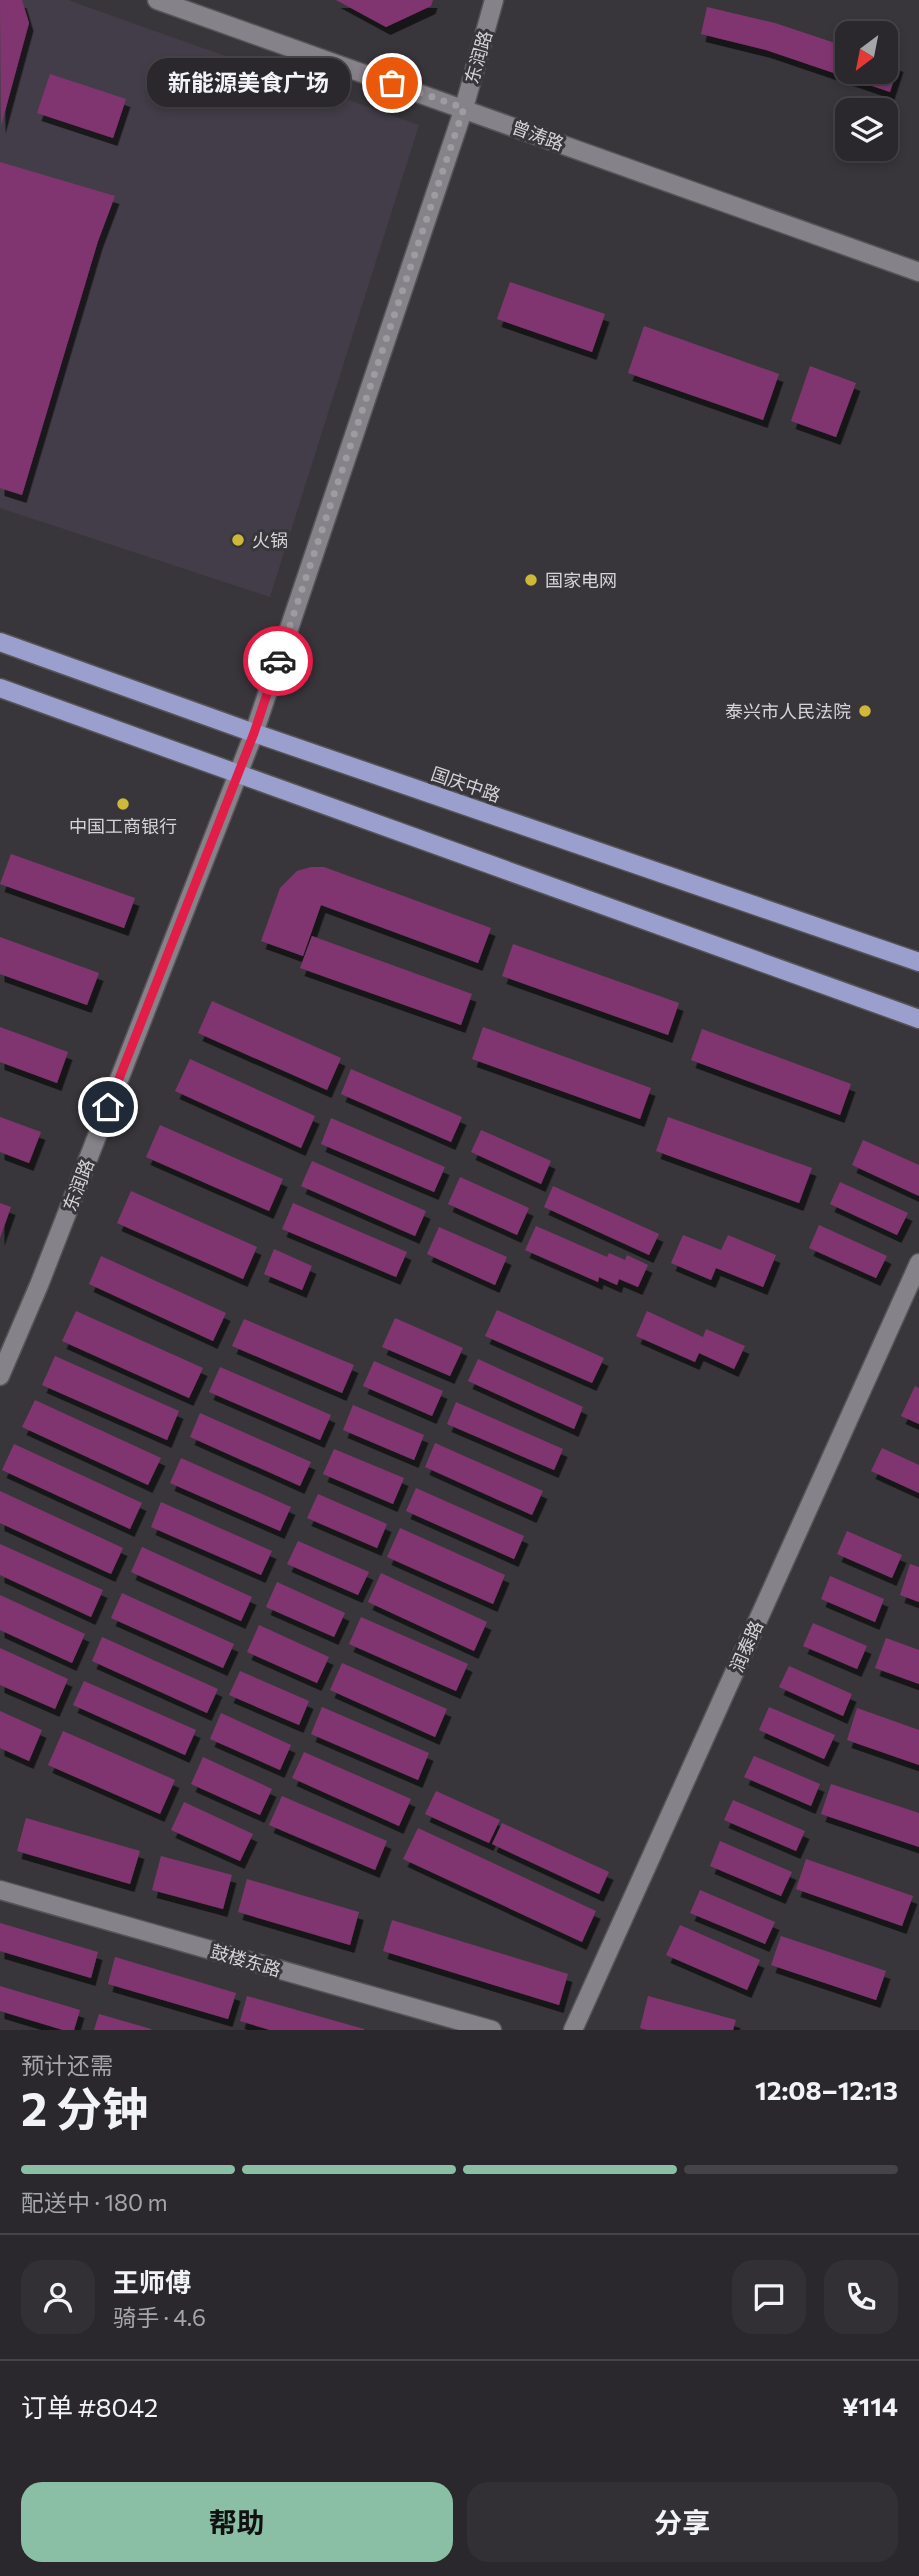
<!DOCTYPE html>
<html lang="zh">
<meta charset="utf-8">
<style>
body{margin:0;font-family:Commissioner,"Noto Sans SC",sans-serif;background:#323034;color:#f1f3f6;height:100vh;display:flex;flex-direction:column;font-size:26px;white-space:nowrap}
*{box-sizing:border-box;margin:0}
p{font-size:23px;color:#a5a6a9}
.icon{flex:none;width:38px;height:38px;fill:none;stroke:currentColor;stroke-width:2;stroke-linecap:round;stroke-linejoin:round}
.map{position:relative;height:2030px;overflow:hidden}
.drawer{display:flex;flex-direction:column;background:#2a282c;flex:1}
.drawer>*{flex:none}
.needle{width:46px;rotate:212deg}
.fabs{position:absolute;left:835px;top:21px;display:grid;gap:14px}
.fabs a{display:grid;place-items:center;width:63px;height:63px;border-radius:14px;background:#2a282c;box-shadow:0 4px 10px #0003,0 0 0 2px #464448;font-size:35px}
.pin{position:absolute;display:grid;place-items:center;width:60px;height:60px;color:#fff;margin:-30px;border:4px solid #fff;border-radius:50%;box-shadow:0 2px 7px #0007}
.courier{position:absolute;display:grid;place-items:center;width:70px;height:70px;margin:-35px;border:5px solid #e11d48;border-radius:50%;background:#fff;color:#222;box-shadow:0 2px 9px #0007}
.bubble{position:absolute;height:49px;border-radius:21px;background:#2a282c;box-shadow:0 4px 10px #0003,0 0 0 2px #464448;font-size:23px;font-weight:700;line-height:49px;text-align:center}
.summary em{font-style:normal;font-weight:700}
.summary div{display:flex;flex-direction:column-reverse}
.summary{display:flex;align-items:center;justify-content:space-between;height:119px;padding:0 21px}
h1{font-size:46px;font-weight:700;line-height:52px}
.bar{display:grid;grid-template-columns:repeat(4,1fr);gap:10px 7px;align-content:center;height:84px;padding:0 21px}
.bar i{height:9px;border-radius:5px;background:#464448}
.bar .on{background:#8abfa5}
.bar p{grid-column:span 4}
.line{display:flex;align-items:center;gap:18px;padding:0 21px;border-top:2px solid #464448}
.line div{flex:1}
.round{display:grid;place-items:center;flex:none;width:74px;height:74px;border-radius:21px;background:#323034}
.cta{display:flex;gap:14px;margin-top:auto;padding:14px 21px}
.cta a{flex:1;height:80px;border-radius:21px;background:#8abfa5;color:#111;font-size:28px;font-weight:700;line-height:80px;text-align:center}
.cta a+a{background:#323034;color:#f1f3f6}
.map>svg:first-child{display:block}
.built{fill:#423d48}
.building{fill:#80366f;filter:url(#shadow)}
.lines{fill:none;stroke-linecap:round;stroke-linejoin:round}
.minor-casing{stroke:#565458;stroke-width:21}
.major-casing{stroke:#565458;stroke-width:21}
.minor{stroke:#868289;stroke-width:18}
.major{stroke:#9a9fcd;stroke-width:18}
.done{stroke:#9d9ca0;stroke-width:7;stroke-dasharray:0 12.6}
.route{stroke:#e11d48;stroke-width:9}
.poi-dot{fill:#cfb837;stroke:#38363b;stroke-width:2.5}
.labels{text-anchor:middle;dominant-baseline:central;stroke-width:6;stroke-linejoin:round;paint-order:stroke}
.street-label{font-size:18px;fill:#d4d3d6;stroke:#38363b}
.poi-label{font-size:18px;fill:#d4d3d6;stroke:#38363b;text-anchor:start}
</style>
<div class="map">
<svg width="919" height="2030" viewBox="0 0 919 2030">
<defs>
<filter id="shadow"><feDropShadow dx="4.5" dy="8" stdDeviation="0" flood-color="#0009"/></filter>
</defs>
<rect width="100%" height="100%" fill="#38363b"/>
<!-- built -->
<polygon class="built" points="0,0 68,0 419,125 270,597 0,508"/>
<!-- building -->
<g class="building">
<polygon points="0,0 22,0 29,23 1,126"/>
<polygon points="336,0 433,0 431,6 386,27"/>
<polygon points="707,7 775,23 847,47 847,72 886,72 886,60 899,64 890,92 766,50 701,34"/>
<polygon points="50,74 126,99 113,138 37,113"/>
<polygon points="0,162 115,196 98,241 22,495 0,488"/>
<polygon points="510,282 605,314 592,352 497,319"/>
<polygon points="644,326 779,374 763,420 628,373"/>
<polygon points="810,366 856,383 836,437 791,421"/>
<polygon points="11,854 135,898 124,928 0,884"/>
<polygon points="311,867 324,867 491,928 478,963 321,905 303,956 261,941 280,888 297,871"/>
<polygon points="312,936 472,994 461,1025 300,968"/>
<polygon points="0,937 99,973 87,1005 0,974"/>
<polygon points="513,944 679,1003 668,1035 502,976"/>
<polygon points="212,1001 341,1058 327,1090 198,1033"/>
<polygon points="0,1027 68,1052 57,1083 0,1062"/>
<polygon points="483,1027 651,1088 640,1119 472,1059"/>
<polygon points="702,1029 851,1084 840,1115 691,1060"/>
<polygon points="190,1059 315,1116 301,1148 175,1091"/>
<polygon points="351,1069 462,1117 451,1142 341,1094"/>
<polygon points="0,1117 41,1132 29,1163 0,1152"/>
<polygon points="668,1117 812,1168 799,1203 656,1151"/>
<polygon points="331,1118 445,1167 434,1192 321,1144"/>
<polygon points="160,1125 283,1179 269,1211 146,1157"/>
<polygon points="481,1130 551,1161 541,1184 471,1152"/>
<polygon points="863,1140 919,1165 919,1196 852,1165"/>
<polygon points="312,1161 426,1211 415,1236 301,1186"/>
<polygon points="460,1177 529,1208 517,1235 448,1204"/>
<polygon points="840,1182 908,1213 897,1235 830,1204"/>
<polygon points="553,1186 659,1234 649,1255 544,1207"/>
<polygon points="131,1191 257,1247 243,1279 117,1223"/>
<polygon points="0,1203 11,1207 0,1238"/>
<polygon points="293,1203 407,1252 396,1277 282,1229"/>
<polygon points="819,1225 887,1256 876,1278 809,1248"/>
<polygon points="536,1226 607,1257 609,1253 625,1260 627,1255 648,1265 638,1287 619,1279 617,1285 599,1277 598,1282 525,1250"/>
<polygon points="439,1227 507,1257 495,1285 427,1254"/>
<polygon points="683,1235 721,1250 728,1235 776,1255 763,1287 716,1268 711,1280 671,1263"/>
<polygon points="274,1249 312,1266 302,1290 264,1274"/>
<polygon points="101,1256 226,1313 213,1341 89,1284"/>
<polygon points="497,1310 604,1358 592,1383 485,1336"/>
<polygon points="76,1311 203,1368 189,1398 62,1341"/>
<polygon points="647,1311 703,1337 706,1329 745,1346 734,1369 699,1353 695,1362 636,1336"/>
<polygon points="395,1318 463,1348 450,1376 382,1347"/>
<polygon points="244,1319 354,1365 342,1393 232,1346"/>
<polygon points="55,1356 179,1411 167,1440 42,1385"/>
<polygon points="478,1359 583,1407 574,1429 468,1381"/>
<polygon points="374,1361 443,1391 432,1416 363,1386"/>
<polygon points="220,1367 331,1415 320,1440 209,1392"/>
<polygon points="915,1386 919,1388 919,1424 901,1416"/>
<polygon points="35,1400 161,1458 148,1485 22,1427"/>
<polygon points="456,1402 563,1449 554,1470 447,1424"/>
<polygon points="353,1405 424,1435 414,1460 343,1430"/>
<polygon points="200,1413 311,1462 300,1486 190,1437"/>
<polygon points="435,1443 543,1491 532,1515 425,1467"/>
<polygon points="14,1444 142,1503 130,1529 2,1470"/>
<polygon points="882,1448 919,1465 919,1493 871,1471"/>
<polygon points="334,1449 404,1478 393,1504 323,1474"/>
<polygon points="181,1458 291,1507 280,1531 170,1483"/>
<polygon points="416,1488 524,1536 514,1559 406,1511"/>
<polygon points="0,1491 123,1548 111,1574 0,1523"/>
<polygon points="318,1494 387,1524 377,1548 307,1518"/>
<polygon points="161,1502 272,1551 261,1575 151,1527"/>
<polygon points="400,1528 505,1575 493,1604 387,1557"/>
<polygon points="847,1531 902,1555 892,1578 837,1554"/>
<polygon points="298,1541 369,1572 358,1595 287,1564"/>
<polygon points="0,1544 103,1590 91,1617 0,1575"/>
<polygon points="142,1547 252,1597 241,1621 131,1572"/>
<polygon points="910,1564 919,1567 919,1602 900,1595"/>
<polygon points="381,1573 487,1622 474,1651 368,1602"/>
<polygon points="830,1576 884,1599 875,1622 821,1599"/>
<polygon points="277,1582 345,1613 334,1637 266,1607"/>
<polygon points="122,1593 234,1644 223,1668 111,1618"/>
<polygon points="0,1595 85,1634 72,1663 0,1630"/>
<polygon points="361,1617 468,1664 456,1691 349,1644"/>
<polygon points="813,1623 867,1646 857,1669 803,1646"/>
<polygon points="259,1625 329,1657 317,1683 247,1652"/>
<polygon points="102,1637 218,1689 207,1713 92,1661"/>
<polygon points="886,1638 919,1650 919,1684 875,1668"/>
<polygon points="0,1648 68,1679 55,1709 0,1685"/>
<polygon points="342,1663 447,1709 435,1737 330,1690"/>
<polygon points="789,1666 852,1694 843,1716 779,1687"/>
<polygon points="240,1671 309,1701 299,1725 229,1695"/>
<polygon points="84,1681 196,1730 185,1755 73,1705"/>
<polygon points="322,1707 429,1753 418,1780 311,1734"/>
<polygon points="769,1707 835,1735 824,1759 759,1730"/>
<polygon points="857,1708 919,1730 919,1765 847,1740"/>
<polygon points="0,1711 42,1730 29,1761 0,1748"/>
<polygon points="221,1713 291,1745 280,1770 210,1739"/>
<polygon points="63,1731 175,1780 160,1814 48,1765"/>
<polygon points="304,1752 411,1799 399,1826 292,1778"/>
<polygon points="754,1756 820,1784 811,1806 744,1777"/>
<polygon points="203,1757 272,1789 260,1815 191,1784"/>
<polygon points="831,1784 919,1813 919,1847 821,1814"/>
<polygon points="436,1791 500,1820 489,1843 425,1814"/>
<polygon points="282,1796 387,1841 375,1870 269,1825"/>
<polygon points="733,1800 805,1831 796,1851 724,1820"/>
<polygon points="184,1802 253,1834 240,1861 171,1830"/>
<polygon points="26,1818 140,1851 130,1884 17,1851"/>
<polygon points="502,1823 609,1872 599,1894 492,1844"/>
<polygon points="418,1828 596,1911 582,1942 403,1859"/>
<polygon points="720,1841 792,1872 781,1896 710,1866"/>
<polygon points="161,1856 232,1875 223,1909 152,1890"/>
<polygon points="806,1859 913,1896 902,1926 796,1889"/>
<polygon points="247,1879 359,1912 350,1945 238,1912"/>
<polygon points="700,1890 775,1922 765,1944 690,1913"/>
<polygon points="392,1920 568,1974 559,2005 383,1951"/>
<polygon points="0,1923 98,1952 91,1978 0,1951"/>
<polygon points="680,1925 760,1960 747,1990 666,1955"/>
<polygon points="781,1936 886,1971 876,2000 771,1965"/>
<polygon points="115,1957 236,1993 228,2019 108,1984"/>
<polygon points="0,1986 80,2010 74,2030 63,2030 0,2011"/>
<polygon points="247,1996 364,2029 364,2030 270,2030 240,2021"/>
<polygon points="648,1996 736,2020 733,2030 647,2030 640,2028"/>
<polygon points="99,2014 151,2029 151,2030 94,2030"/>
</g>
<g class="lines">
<defs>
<g id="minor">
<polyline points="157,0 919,272"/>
<polyline points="0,1376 39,1285 254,733 464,108 494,0"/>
<polyline points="0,1890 492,2030"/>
<polyline points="573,2030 919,1263"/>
</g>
<g id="major">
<polyline points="0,642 254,733 919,962"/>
<polyline points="0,688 919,1019"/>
</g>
</defs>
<!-- minor casing -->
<use href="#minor" class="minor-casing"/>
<!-- major casing -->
<use href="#major" class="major-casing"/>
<!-- minor -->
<use href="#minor" class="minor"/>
<!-- major -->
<use href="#major" class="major"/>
</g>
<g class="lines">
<!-- done -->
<polyline class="done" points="278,661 464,108 392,83"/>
<!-- route -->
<polyline class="route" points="108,1107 254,733 278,661"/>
</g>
<!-- markers -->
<g class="poi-dot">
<circle cx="238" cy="540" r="7"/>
<circle cx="531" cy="580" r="7"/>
<circle cx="865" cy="711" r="7"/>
<circle cx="123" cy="804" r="7"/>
</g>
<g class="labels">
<!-- street labels -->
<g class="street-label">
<text transform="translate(478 57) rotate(-74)">东润路</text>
<text transform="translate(538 135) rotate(20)">曾涛路</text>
<text transform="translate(466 784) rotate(19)">国庆中路</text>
<text transform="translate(78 1185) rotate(-69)">东润路</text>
<text transform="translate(746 1646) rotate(-66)">润泰路</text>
<text transform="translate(246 1960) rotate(16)">鼓楼东路</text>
</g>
<!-- poi labels -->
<g class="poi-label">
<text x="252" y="540">火锅</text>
<text x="545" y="580">国家电网</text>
<text x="851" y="711" text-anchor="end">泰兴市人民法院</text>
<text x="123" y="826" text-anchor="middle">中国工商银行</text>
</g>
</g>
</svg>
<div class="fabs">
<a><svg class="needle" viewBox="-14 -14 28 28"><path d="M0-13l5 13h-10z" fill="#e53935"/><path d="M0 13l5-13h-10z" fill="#a5a6a9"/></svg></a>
<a><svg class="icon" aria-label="layers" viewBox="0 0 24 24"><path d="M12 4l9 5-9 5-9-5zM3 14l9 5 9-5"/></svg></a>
</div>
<div class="pin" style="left:392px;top:83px;background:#ea580c"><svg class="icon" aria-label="bag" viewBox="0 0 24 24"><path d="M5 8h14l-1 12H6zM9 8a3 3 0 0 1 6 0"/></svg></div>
<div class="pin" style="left:108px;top:1107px;background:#1f2937"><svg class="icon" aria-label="home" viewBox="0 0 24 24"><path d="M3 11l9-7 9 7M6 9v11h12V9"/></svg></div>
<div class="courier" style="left:278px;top:661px"><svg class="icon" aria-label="car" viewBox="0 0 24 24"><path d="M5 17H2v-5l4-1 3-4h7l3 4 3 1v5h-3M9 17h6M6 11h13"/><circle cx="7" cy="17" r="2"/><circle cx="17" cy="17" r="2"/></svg></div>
<div class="bubble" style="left:147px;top:58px;width:203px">新能源美食广场</div>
</div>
<section class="drawer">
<div class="summary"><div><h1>2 分钟</h1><p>预计还需</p></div><em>12:08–12:13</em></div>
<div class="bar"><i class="on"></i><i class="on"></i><i class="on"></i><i></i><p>配送中 · 180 m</p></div>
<div class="line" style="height:126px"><a class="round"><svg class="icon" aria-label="person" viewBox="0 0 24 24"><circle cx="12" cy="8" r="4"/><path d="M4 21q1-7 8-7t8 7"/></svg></a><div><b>王师傅</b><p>骑手 · 4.6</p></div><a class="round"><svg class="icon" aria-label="chat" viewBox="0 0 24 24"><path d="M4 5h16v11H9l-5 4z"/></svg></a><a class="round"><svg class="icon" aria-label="phone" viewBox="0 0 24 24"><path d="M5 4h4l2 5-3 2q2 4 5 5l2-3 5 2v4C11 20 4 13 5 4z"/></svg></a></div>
<div class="line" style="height:91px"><div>订单 #8042</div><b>¥114</b></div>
<div class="cta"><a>帮助</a><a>分享</a></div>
</section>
